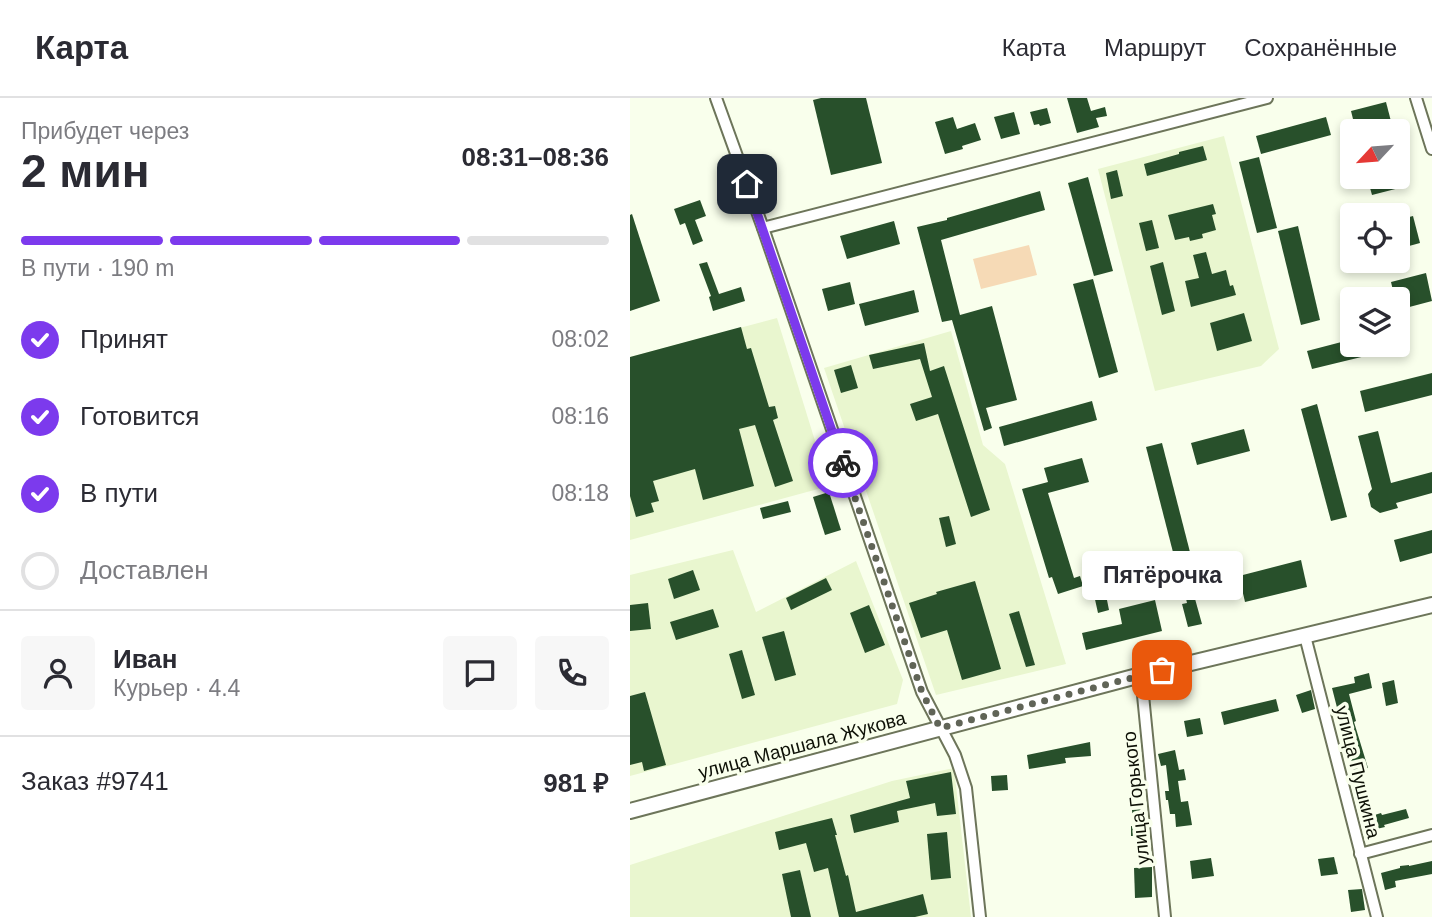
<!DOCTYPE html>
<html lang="ru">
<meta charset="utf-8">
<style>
body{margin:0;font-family:Arial,sans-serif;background:#f7f7f7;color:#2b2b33;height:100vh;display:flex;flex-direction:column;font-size:26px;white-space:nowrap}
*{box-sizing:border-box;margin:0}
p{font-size:23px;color:#7c7c81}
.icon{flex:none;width:38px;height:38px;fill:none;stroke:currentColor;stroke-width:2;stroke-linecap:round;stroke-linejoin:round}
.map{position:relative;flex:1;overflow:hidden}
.details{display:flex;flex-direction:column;background:#fff;width:630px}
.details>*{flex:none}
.needle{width:46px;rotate:244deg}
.tools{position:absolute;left:710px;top:21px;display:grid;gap:14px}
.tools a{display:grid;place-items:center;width:70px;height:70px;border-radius:7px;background:#fff;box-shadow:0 4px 10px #0003;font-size:35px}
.pin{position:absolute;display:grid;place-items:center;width:60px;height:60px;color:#fff;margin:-30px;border-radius:14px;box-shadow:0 4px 10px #0006}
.courier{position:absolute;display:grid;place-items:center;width:70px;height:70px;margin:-35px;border:5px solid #7c3aed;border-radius:50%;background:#fff;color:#222;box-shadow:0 2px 9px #0007}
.bubble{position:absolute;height:49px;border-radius:7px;background:#fff;box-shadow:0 4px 10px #0003;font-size:23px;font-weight:700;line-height:49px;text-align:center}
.overview em{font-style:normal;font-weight:700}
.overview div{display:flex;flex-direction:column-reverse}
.overview{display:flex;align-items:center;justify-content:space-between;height:119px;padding:0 21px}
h1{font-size:46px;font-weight:700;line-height:52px}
.bar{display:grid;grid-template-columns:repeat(4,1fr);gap:10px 7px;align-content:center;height:84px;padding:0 21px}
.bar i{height:9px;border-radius:5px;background:#e1e1e2}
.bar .selected{background:#7c3aed}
.bar p{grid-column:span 4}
.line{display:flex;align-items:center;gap:18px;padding:0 21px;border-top:2px solid #e1e1e2}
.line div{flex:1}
.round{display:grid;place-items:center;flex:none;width:74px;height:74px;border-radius:7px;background:#f7f7f7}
ol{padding:0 21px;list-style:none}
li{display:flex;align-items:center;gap:21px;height:77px}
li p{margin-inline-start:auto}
li .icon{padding:7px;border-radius:50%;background:#7c3aed;color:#fff;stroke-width:4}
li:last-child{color:#7c7c81}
li i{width:38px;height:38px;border:4px solid #e1e1e2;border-radius:50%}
header{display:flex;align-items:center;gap:42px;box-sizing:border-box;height:98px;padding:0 35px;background:#fff;border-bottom:2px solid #e1e1e2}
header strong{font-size:33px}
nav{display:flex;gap:38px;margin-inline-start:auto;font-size:24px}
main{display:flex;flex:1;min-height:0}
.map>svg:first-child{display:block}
.built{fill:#e9f6cf}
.green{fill:#f6dab6}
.building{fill:#28502b}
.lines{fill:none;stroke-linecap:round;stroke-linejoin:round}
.minor-casing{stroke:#6d755a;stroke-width:14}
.major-casing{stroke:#6d755a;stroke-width:18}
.minor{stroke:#fff;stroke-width:10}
.major{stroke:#fff;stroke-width:14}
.done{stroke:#606457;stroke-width:7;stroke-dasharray:0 12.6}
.route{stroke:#7c3aed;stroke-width:9}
.labels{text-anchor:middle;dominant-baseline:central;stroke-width:7;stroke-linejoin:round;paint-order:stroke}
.street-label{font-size:19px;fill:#0e1107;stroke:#f9ffec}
</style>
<header>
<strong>Карта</strong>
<nav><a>Карта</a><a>Маршрут</a><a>Сохранённые</a></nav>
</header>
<main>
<section class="details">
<div class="overview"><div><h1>2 мин</h1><p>Прибудет через</p></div><em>08:31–08:36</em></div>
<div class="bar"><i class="selected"></i><i class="selected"></i><i class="selected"></i><i></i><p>В пути · 190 m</p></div>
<ol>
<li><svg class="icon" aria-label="check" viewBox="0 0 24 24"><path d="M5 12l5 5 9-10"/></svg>Принят<p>08:02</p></li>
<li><svg class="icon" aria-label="check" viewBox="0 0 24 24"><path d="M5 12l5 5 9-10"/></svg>Готовится<p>08:16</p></li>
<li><svg class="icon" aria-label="check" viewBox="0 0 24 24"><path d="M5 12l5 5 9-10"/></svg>В пути<p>08:18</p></li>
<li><i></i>Доставлен</li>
</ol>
<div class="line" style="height:126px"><a class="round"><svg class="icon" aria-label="person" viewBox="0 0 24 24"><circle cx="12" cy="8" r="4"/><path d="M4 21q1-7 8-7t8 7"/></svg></a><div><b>Иван</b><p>Курьер · 4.4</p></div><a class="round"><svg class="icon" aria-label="chat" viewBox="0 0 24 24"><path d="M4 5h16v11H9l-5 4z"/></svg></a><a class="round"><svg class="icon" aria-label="phone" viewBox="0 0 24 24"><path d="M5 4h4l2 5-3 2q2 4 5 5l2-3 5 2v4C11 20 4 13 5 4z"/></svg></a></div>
<div class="line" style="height:91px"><div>Заказ #9741</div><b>981 ₽</b></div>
</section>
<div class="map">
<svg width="802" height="819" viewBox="0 0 802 819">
<rect width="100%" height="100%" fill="#f9ffec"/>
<!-- built -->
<g class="built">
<polygon points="594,38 649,251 631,268 525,293 468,71"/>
<polygon points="147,220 199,388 0,442 0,259"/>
<polygon points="321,233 353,347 375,366 436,566 306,597 194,270"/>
<polygon points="103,452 126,514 226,463 273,582 267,606 0,678 0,477"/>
<polygon points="324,670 341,819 0,819 0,767 262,683"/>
</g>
<!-- green -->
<polygon class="green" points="399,147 407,177 351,191 343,161"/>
<!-- building -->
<g class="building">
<polygon points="191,0 236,0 252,65 201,77 183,2"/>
<polygon points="437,0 457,0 461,13 475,9 477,18 466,20 469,29 447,35"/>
<polygon points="756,4 763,31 754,33 726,33 721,13"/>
<polygon points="417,10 421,25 410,28 409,26 404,27 400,14"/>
<polygon points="384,14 390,36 371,41 364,19"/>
<polygon points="323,19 327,31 345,25 351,42 332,48 333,51 315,56 305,24"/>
<polygon points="696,19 701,37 631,56 626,38"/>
<polygon points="573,48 577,62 517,78 514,66 549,56 549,54"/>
<polygon points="629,59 647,130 627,135 609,64"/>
<polygon points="487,72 493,98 481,101 476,75"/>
<polygon points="458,79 483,173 464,178 438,85"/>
<polygon points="737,79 774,79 777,88 742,97"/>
<polygon points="410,93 415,112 311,142 330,217 362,208 387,302 356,310 362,330 354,333 322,222 312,224 287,129 317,122 317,120"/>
<polygon points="70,102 76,118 65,122 73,143 63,147 55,125 50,127 44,111"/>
<polygon points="583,106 586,116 582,117 586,132 572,136 573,140 560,143 559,139 545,142 538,117"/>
<polygon points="2,116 30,203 0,213 0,117"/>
<polygon points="783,118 790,145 768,151 768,122"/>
<polygon points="522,122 529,150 516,153 509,125"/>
<polygon points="264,123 270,146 217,161 210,138"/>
<polygon points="668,128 690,222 671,227 648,133"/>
<polygon points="576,154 582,176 596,172 600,188 603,187 606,197 561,209 555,183 569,180 563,157"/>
<polygon points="77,164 89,196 111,189 115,203 83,213 79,199 81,198 69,166"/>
<polygon points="533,164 545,213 532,217 520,168"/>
<polygon points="796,175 802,203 768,212 768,201 765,201 761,184"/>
<polygon points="463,181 488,274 469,280 443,186"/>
<polygon points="220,184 225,206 198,213 192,191"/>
<polygon points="284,192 289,214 235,228 229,206"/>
<polygon points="614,215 622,243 587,253 580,225"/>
<polygon points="111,229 117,251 121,250 139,309 145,308 148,320 143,322 163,383 145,389 125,327 109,331 124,388 73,402 65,371 23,383 29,403 21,405 24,414 6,419 0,398 0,259"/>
<polygon points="723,241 723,247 750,247 752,254 682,271 677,253"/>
<polygon points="294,245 300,273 314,268 360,412 341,419 308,316 286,323 280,306 302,299 290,261 243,271 239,257"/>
<polygon points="221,267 228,290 211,295 204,272"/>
<polygon points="802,275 802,297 735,314 730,293"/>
<polygon points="462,303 467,322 374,348 369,329"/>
<polygon points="687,306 717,419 701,423 671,311"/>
<polygon points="614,331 620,353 567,367 561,345"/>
<polygon points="748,333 761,385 802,374 802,395 766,405 768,410 750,415 741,409 738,396 742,391 728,338"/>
<polygon points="532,345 561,458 545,462 516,349"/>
<polygon points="452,360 459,384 418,395 444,480 450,478 453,488 428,496 422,479 419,480 392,391 418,384 414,370"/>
<polygon points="199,394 211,432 195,437 183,399"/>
<polygon points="158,403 161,414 133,421 130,410"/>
<polygon points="319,418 326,446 316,449 309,420"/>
<polygon points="802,432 802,455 770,464 764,442"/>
<polygon points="494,459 503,490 476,497 479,512 468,515 462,488 481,484 476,464"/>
<polygon points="671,462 677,489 615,504 609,478"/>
<polygon points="63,472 70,492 44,501 38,481"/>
<polygon points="561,477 565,490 562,490 572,526 558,529 552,506 557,505 551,479"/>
<polygon points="196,480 202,492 161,512 156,500"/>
<polygon points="345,483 371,571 332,582 317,532 291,540 279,505 307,496 306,494"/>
<polygon points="525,502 532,533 456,552 452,535 492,526 489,511"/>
<polygon points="18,505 21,531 0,533 0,507"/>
<polygon points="239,507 255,547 235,555 220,515"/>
<polygon points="83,511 89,529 46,542 40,524"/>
<polygon points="389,513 405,567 396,569 379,516"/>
<polygon points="154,533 166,577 145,583 132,539"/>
<polygon points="112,552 125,597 112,601 99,556"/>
<polygon points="739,575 742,590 719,596 726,623 724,624 738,670 724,673 712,638 714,637 702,590 725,585 724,579"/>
<polygon points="764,582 768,605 756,608 752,585"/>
<polygon points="681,592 685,611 672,615 666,597"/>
<polygon points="15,594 36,667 14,673 12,664 0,667 0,598"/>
<polygon points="646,601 649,613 594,627 591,614"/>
<polygon points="570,620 573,636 557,639 554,623"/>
<polygon points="460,644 461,658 435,660 436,665 399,671 397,657"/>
<polygon points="545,652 549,672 554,671 556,682 548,683 551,704 558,703 562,727 546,729 545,716 540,716 538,702 536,702 535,693 539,693 536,667 531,668 528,656"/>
<polygon points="321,674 326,716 307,718 305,705 267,713 269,724 224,735 220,717 280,700 276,683"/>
<polygon points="377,677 378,692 362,693 361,678"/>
<polygon points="516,711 517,738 501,738 501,728 503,728 502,712"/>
<polygon points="776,711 779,720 754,727 755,729 738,733 735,720 751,715 752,717"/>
<polygon points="202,720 207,737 205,737 216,778 218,777 226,814 293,796 298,816 285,819 209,819 198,770 184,774 176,745 149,752 145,734"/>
<polygon points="317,734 321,780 301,782 297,736"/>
<polygon points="704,759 708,776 691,778 688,761"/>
<polygon points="581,760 584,778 562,781 560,763"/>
<polygon points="802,763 802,776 765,783 766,789 755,792 751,775 770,770 770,768 779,767 779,768"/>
<polygon points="522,769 522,799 505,800 504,770"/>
<polygon points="170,772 181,819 161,819 152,776"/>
<polygon points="732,791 735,812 721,814 718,792"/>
</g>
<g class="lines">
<defs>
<g id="minor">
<polyline points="86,0 133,130 292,594 325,657 336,690 350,819"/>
<polyline points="786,0 802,51"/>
<polyline points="133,130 637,0"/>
<polyline points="675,538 747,819"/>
<polyline points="511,577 535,819"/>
<polyline points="730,756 802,737"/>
</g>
<polyline id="major" points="0,713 511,577 802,507"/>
</defs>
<!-- minor casing -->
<use href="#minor" class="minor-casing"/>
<!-- major casing -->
<use href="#major" class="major-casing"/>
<!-- minor -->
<use href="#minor" class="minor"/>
<!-- major -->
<use href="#major" class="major"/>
</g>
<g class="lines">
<!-- done -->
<polyline class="done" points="213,365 292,594 310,630 532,572"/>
<!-- route -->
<polyline class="route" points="117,86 213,365"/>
</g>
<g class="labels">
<!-- street labels -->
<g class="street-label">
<text transform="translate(172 647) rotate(-15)">улица Маршала Жукова</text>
<text transform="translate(728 674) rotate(76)">улица Пушкина</text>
<text transform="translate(506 700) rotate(-96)">улица Горького</text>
</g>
</g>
</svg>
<div class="tools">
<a><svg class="needle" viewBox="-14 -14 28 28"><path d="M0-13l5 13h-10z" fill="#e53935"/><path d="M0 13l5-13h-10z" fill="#7c7c81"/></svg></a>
<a><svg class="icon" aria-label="locate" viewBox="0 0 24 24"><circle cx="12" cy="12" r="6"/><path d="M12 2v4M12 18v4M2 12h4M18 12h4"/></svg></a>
<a><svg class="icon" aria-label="layers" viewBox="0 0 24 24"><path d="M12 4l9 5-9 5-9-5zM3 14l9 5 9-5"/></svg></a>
</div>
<div class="pin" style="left:532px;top:572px;background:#ea580c"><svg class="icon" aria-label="bag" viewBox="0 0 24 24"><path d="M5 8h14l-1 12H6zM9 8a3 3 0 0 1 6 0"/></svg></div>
<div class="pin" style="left:117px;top:86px;background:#1f2937"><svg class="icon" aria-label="home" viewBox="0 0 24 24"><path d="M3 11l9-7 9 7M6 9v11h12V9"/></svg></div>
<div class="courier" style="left:213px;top:365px"><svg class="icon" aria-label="bike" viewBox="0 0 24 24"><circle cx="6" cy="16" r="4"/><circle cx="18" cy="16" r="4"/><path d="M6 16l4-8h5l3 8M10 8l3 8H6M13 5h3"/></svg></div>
<div class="bubble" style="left:452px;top:453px;width:161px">Пятёрочка</div>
</div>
</main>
